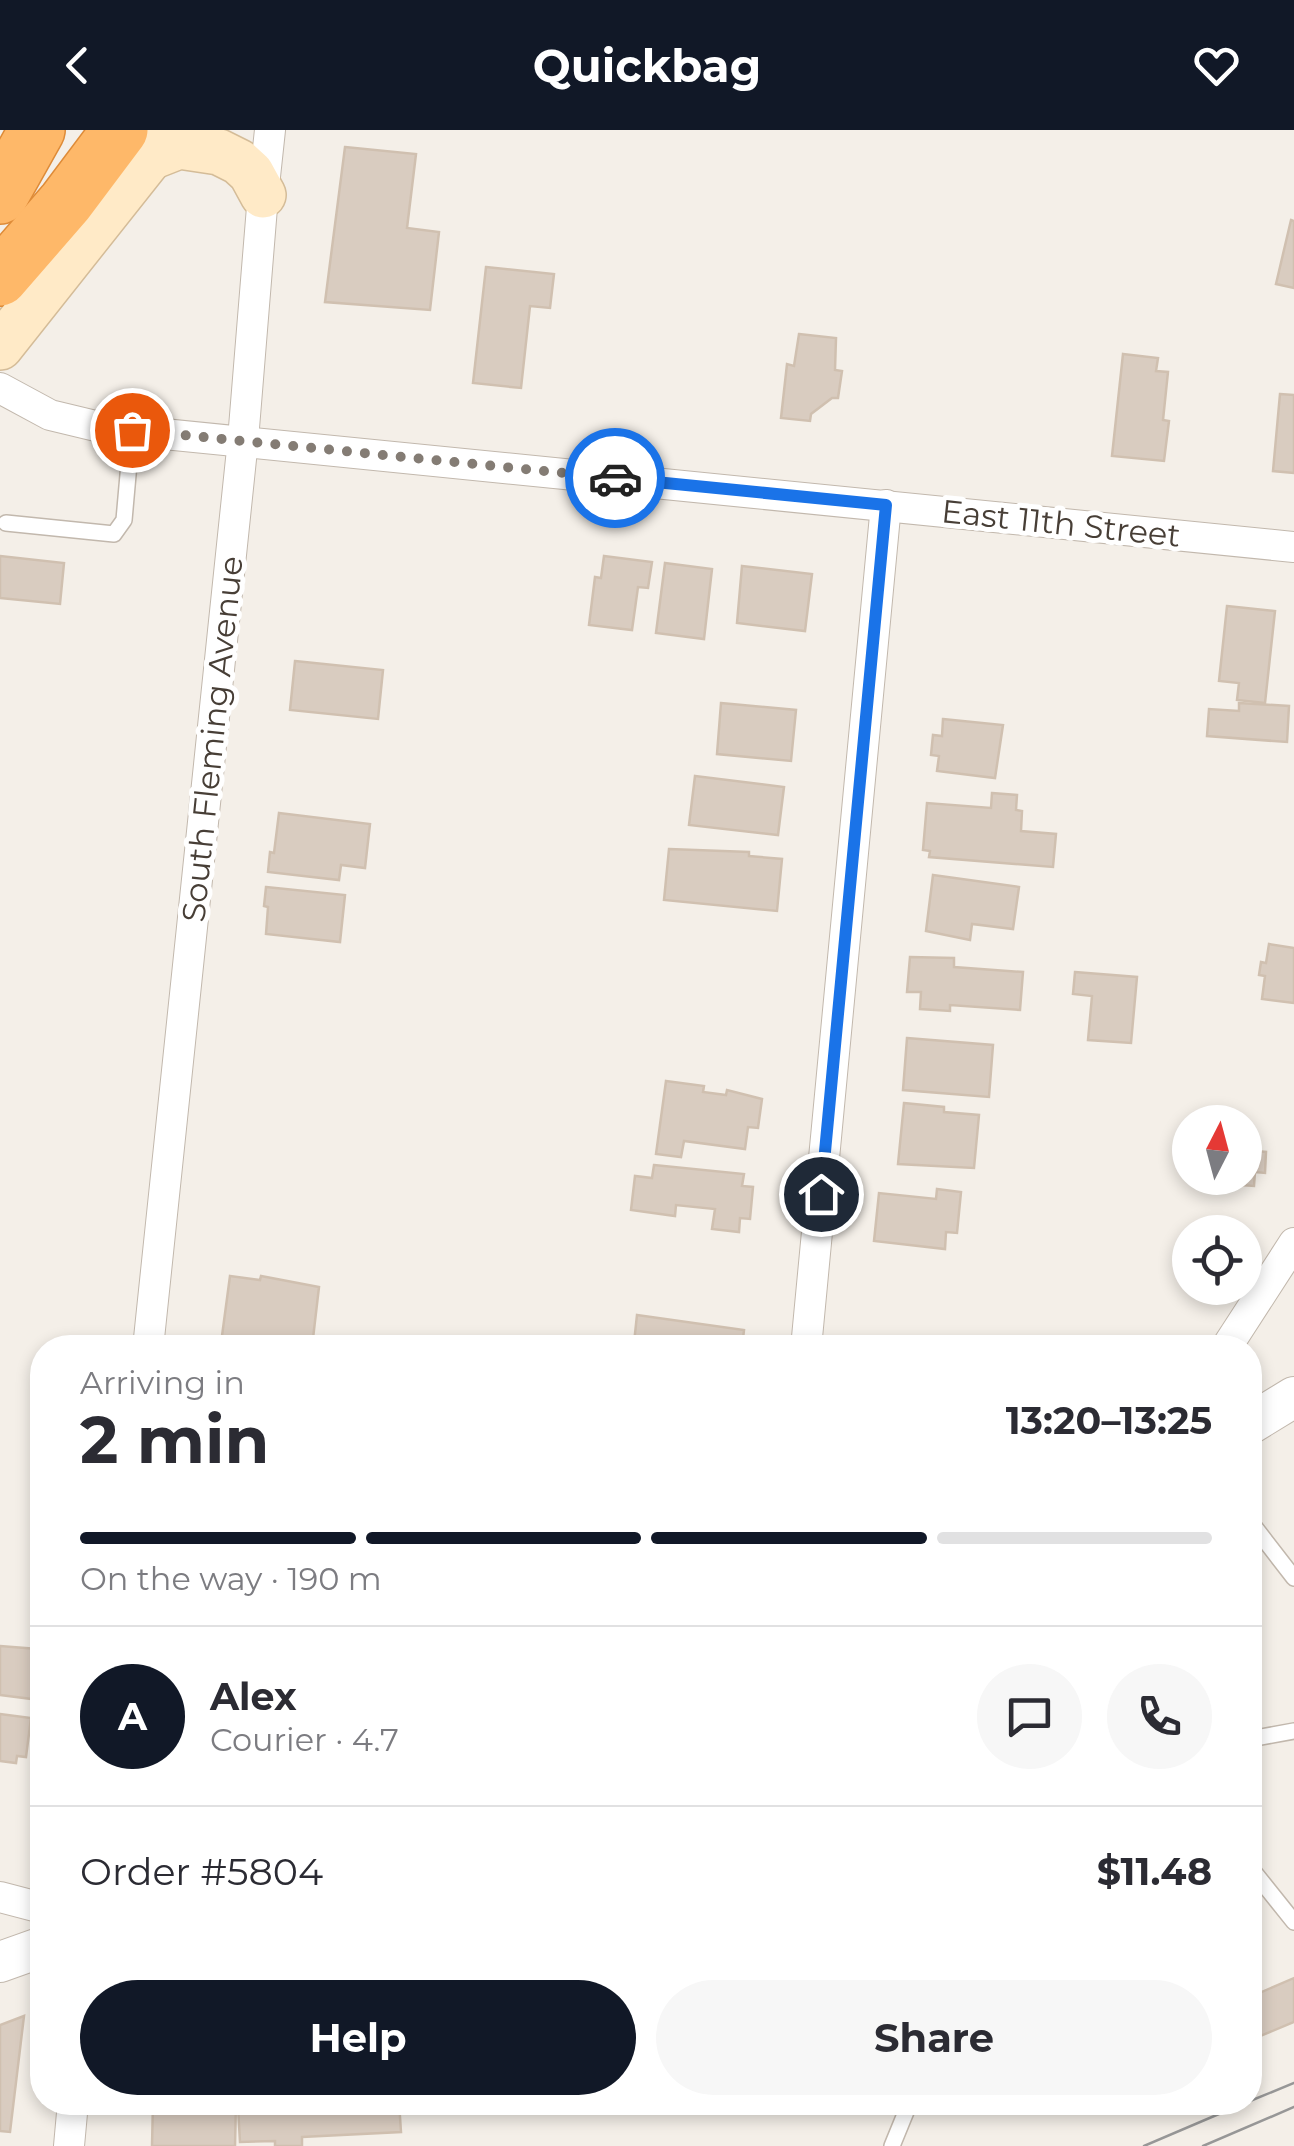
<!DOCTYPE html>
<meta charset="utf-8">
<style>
body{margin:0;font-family:Montserrat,sans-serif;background:#f7f7f7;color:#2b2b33;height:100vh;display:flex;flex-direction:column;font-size:38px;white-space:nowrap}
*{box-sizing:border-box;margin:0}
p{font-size:32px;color:#7c7c81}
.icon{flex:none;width:55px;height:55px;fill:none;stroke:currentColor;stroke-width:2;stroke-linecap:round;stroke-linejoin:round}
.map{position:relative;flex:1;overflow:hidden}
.side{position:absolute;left:30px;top:1205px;width:1232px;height:780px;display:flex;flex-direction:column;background:#fff;border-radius:40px;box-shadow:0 5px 15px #0003}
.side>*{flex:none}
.needle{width:65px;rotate:6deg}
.buttons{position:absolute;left:1172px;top:975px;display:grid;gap:20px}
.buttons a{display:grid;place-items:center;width:90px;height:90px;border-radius:50%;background:#fff;box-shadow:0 5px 15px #0003;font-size:50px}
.pin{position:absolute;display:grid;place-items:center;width:85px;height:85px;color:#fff;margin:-42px;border:5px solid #fff;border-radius:50%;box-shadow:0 2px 10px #0007}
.courier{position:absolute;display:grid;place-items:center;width:100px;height:100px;margin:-50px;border:8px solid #1a73e8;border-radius:50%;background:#fff;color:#222;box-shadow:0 2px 12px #0007}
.overview em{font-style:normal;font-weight:700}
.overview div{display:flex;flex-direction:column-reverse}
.overview{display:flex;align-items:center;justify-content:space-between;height:170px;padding:0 50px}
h1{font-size:65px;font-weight:700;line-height:75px}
.bar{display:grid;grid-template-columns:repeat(4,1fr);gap:15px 10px;align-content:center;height:120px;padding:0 50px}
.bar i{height:12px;border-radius:8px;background:#e1e1e2}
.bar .current{background:#111827}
.bar p{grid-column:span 4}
.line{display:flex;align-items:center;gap:25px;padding:0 50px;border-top:2px solid #e1e1e2}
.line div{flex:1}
.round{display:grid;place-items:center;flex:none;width:105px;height:105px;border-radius:52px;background:#f7f7f7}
.button{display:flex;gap:20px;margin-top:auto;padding:20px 50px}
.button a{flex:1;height:115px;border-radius:60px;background:#111827;color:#fff;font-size:40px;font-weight:700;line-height:115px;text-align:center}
.button a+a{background:#f7f7f7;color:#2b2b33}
header{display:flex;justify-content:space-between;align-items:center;height:130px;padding:0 50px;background:#111827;color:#fff;font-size:45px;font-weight:700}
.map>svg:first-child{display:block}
.building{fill:#d9ccc0;stroke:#d0c0b0;stroke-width:2.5}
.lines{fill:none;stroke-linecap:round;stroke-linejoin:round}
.service-casing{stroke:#c2b8ad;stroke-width:18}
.minor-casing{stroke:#c2b8ad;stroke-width:32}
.tertiary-casing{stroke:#c2b8ad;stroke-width:42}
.secondary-casing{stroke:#d4bc98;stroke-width:48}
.motorway-casing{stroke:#de8b38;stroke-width:58}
.service{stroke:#fff;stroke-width:15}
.minor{stroke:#fff;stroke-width:30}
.tertiary{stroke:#fff;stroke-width:40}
.secondary{stroke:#ffeac7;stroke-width:45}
.motorway{stroke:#feb869;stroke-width:55}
.tram{stroke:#979797;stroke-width:2.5}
.done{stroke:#847c74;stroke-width:10;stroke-dasharray:0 18}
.route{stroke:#1a73e8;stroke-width:12}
.labels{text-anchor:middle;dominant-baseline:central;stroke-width:10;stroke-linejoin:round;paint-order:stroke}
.street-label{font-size:32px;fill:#473e36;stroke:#fff}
</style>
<header><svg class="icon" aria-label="back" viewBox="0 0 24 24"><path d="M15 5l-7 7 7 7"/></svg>Quickbag<svg class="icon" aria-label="heart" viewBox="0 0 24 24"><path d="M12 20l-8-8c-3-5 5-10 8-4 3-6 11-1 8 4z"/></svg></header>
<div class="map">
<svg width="1294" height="2016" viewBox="0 0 1294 2016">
<rect width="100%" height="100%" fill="#f4efe8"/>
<!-- building -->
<g class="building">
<polygon points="345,17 416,24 407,98 439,102 430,180 325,172"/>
<polygon points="1291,90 1294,91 1294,158 1276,154"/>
<polygon points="486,137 554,144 550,178 530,176 521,258 473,253"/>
<polygon points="799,204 836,208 835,240 842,241 838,268 832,268 811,284 810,291 781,288 787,234 794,236"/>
<polygon points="1123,224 1158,228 1156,241 1168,242 1163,290 1169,291 1164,331 1112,326"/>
<polygon points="1280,264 1294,265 1294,343 1273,341"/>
<polygon points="0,426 64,433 60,474 0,468"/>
<polygon points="604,426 652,432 648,458 638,457 632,500 589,495 595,447 601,448"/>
<polygon points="665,433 712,439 704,509 656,503"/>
<polygon points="742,436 812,444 805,501 737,493"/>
<polygon points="1227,476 1275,481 1265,573 1237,570 1239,553 1219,551"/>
<polygon points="295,531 383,540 378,589 290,580"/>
<polygon points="721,573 796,580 791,631 717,624"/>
<polygon points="1239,573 1289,576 1287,612 1207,606 1209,579 1239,581"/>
<polygon points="943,589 1003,595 995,648 937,641 939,626 931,625 933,605 942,606"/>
<polygon points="695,646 784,657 778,705 689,695"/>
<polygon points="992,663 1017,665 1016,680 1022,681 1021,701 1056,704 1053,737 929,727 930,721 923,720 927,673 991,678"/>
<polygon points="279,683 370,694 365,738 341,735 339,750 268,742 270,722 274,723"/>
<polygon points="669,719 749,722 749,726 782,729 777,781 664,770"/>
<polygon points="933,745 1019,757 1013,799 972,794 970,810 926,801"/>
<polygon points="266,757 345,765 340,812 266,804 268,777 264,776"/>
<polygon points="1269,814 1294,818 1294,873 1262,869 1265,846 1259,845 1261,832 1266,833"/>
<polygon points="910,827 954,828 954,837 1023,842 1020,880 950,875 950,881 920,879 921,862 907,862"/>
<polygon points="1075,842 1137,847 1131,913 1088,910 1092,866 1073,864"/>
<polygon points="907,908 993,915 989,967 903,960"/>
<polygon points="666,951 704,956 703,962 726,965 727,960 762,969 758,998 748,997 745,1019 684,1011 681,1027 656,1024"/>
<polygon points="904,973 944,977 944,982 979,985 974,1038 898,1034"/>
<polygon points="1245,1011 1257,1012 1256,1021 1266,1022 1265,1043 1255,1042 1254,1056 1210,1053 1210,1048 1245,1048"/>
<polygon points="654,1035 744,1044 742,1056 753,1057 750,1089 740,1088 739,1102 712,1099 715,1079 676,1075 675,1086 631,1080 635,1046 652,1048"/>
<polygon points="937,1059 961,1062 957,1103 946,1102 945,1119 874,1111 879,1063 936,1069"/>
<polygon points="230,1146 260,1150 261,1146 319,1157 312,1217 222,1206"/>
<polygon points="637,1185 744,1200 742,1218 658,1218 634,1213"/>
<polygon points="0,1516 37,1519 32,1569 0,1565"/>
<polygon points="0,1584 31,1588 26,1627 17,1626 16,1633 0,1631"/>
<polygon points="1294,1848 1294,1892 1258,1907 1250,1889 1250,1867"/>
<polygon points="24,1886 10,2002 0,2001 0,1895"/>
<polygon points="153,1972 236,1972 235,2016 152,2016"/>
<polygon points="261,1972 399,1972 401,2002 302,2007 302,2016 275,2016 275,2011 240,2012 238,1977 262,1976"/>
</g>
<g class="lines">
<defs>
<g id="service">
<polyline points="6,393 114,404 124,390 132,300"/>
<polyline points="1250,1391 1294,1448"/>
<polyline points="1250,1609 1294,1601"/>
<polyline points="1250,1737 1294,1792"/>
<polyline points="892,2016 910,1972"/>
</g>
<g id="minor">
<polyline points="0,258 50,285 104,298 1294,417"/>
<polyline points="148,1218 243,310 263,65 270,0"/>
<polyline points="806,1218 886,375"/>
<polyline points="1226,1218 1294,1113"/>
<polyline points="0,1767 42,1778"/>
<polyline points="69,2016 73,1972"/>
</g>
<g id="tertiary">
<polyline points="1250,1294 1294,1267"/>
<polyline points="0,1832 42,1817"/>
</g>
<g id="secondary">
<polyline points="151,27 179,16 219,22 239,32 251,43 263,65"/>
<polyline points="0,217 172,0"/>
</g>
<g id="motorway">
<polyline points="0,66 37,0"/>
<polyline points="0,148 66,72 120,0"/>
</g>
</defs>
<!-- service casing -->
<use href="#service" class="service-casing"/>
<!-- minor casing -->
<use href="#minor" class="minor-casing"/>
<!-- tertiary casing -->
<use href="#tertiary" class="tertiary-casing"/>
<!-- secondary casing -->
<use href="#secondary" class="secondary-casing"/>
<!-- motorway casing -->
<use href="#motorway" class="motorway-casing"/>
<!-- service -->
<use href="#service" class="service"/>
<!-- minor -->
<use href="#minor" class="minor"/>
<!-- tertiary -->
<use href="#tertiary" class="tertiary"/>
<!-- secondary -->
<use href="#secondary" class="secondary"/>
<!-- motorway -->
<use href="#motorway" class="motorway"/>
<!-- tram -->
<g class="tram">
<polyline points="1250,1971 1294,1953"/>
<polyline points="1144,2016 1247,1972"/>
<polyline points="1203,2016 1294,1977"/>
</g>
</g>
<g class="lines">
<!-- done -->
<polyline class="done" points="132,300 615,348"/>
<!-- route -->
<polyline class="route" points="615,348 886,375 821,1064"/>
</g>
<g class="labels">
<!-- street labels -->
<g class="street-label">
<text transform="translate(1061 393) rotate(6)">East 11th Street</text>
<text transform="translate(212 609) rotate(-84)">South Fleming Avenue</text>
</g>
</g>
</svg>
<div class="buttons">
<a><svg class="needle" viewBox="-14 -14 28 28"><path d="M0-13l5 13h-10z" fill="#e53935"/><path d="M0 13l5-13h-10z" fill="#7c7c81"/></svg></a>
<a><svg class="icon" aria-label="locate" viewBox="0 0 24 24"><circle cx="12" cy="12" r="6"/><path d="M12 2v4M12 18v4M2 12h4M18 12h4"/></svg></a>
</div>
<div class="pin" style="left:132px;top:300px;background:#ea580c"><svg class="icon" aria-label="bag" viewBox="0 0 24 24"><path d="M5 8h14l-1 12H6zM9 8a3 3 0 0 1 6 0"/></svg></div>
<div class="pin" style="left:821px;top:1064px;background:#1f2937"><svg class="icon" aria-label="home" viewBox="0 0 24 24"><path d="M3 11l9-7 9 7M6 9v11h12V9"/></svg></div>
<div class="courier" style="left:615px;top:348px"><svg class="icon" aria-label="car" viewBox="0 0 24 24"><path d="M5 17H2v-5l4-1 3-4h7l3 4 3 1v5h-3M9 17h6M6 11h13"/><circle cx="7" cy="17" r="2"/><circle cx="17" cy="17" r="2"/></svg></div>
<section class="side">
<div class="overview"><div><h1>2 min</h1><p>Arriving in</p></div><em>13:20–13:25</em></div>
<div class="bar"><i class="current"></i><i class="current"></i><i class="current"></i><i></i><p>On the way · 190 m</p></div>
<div class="line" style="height:180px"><b class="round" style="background:#111827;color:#fff">A</b><div><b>Alex</b><p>Courier · 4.7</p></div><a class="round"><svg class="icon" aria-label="chat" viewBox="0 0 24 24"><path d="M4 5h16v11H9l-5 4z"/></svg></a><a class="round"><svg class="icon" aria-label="phone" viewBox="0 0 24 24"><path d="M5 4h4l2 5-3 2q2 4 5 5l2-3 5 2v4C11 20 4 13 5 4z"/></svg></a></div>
<div class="line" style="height:130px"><div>Order #5804</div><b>$11.48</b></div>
<div class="button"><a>Help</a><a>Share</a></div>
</section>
</div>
